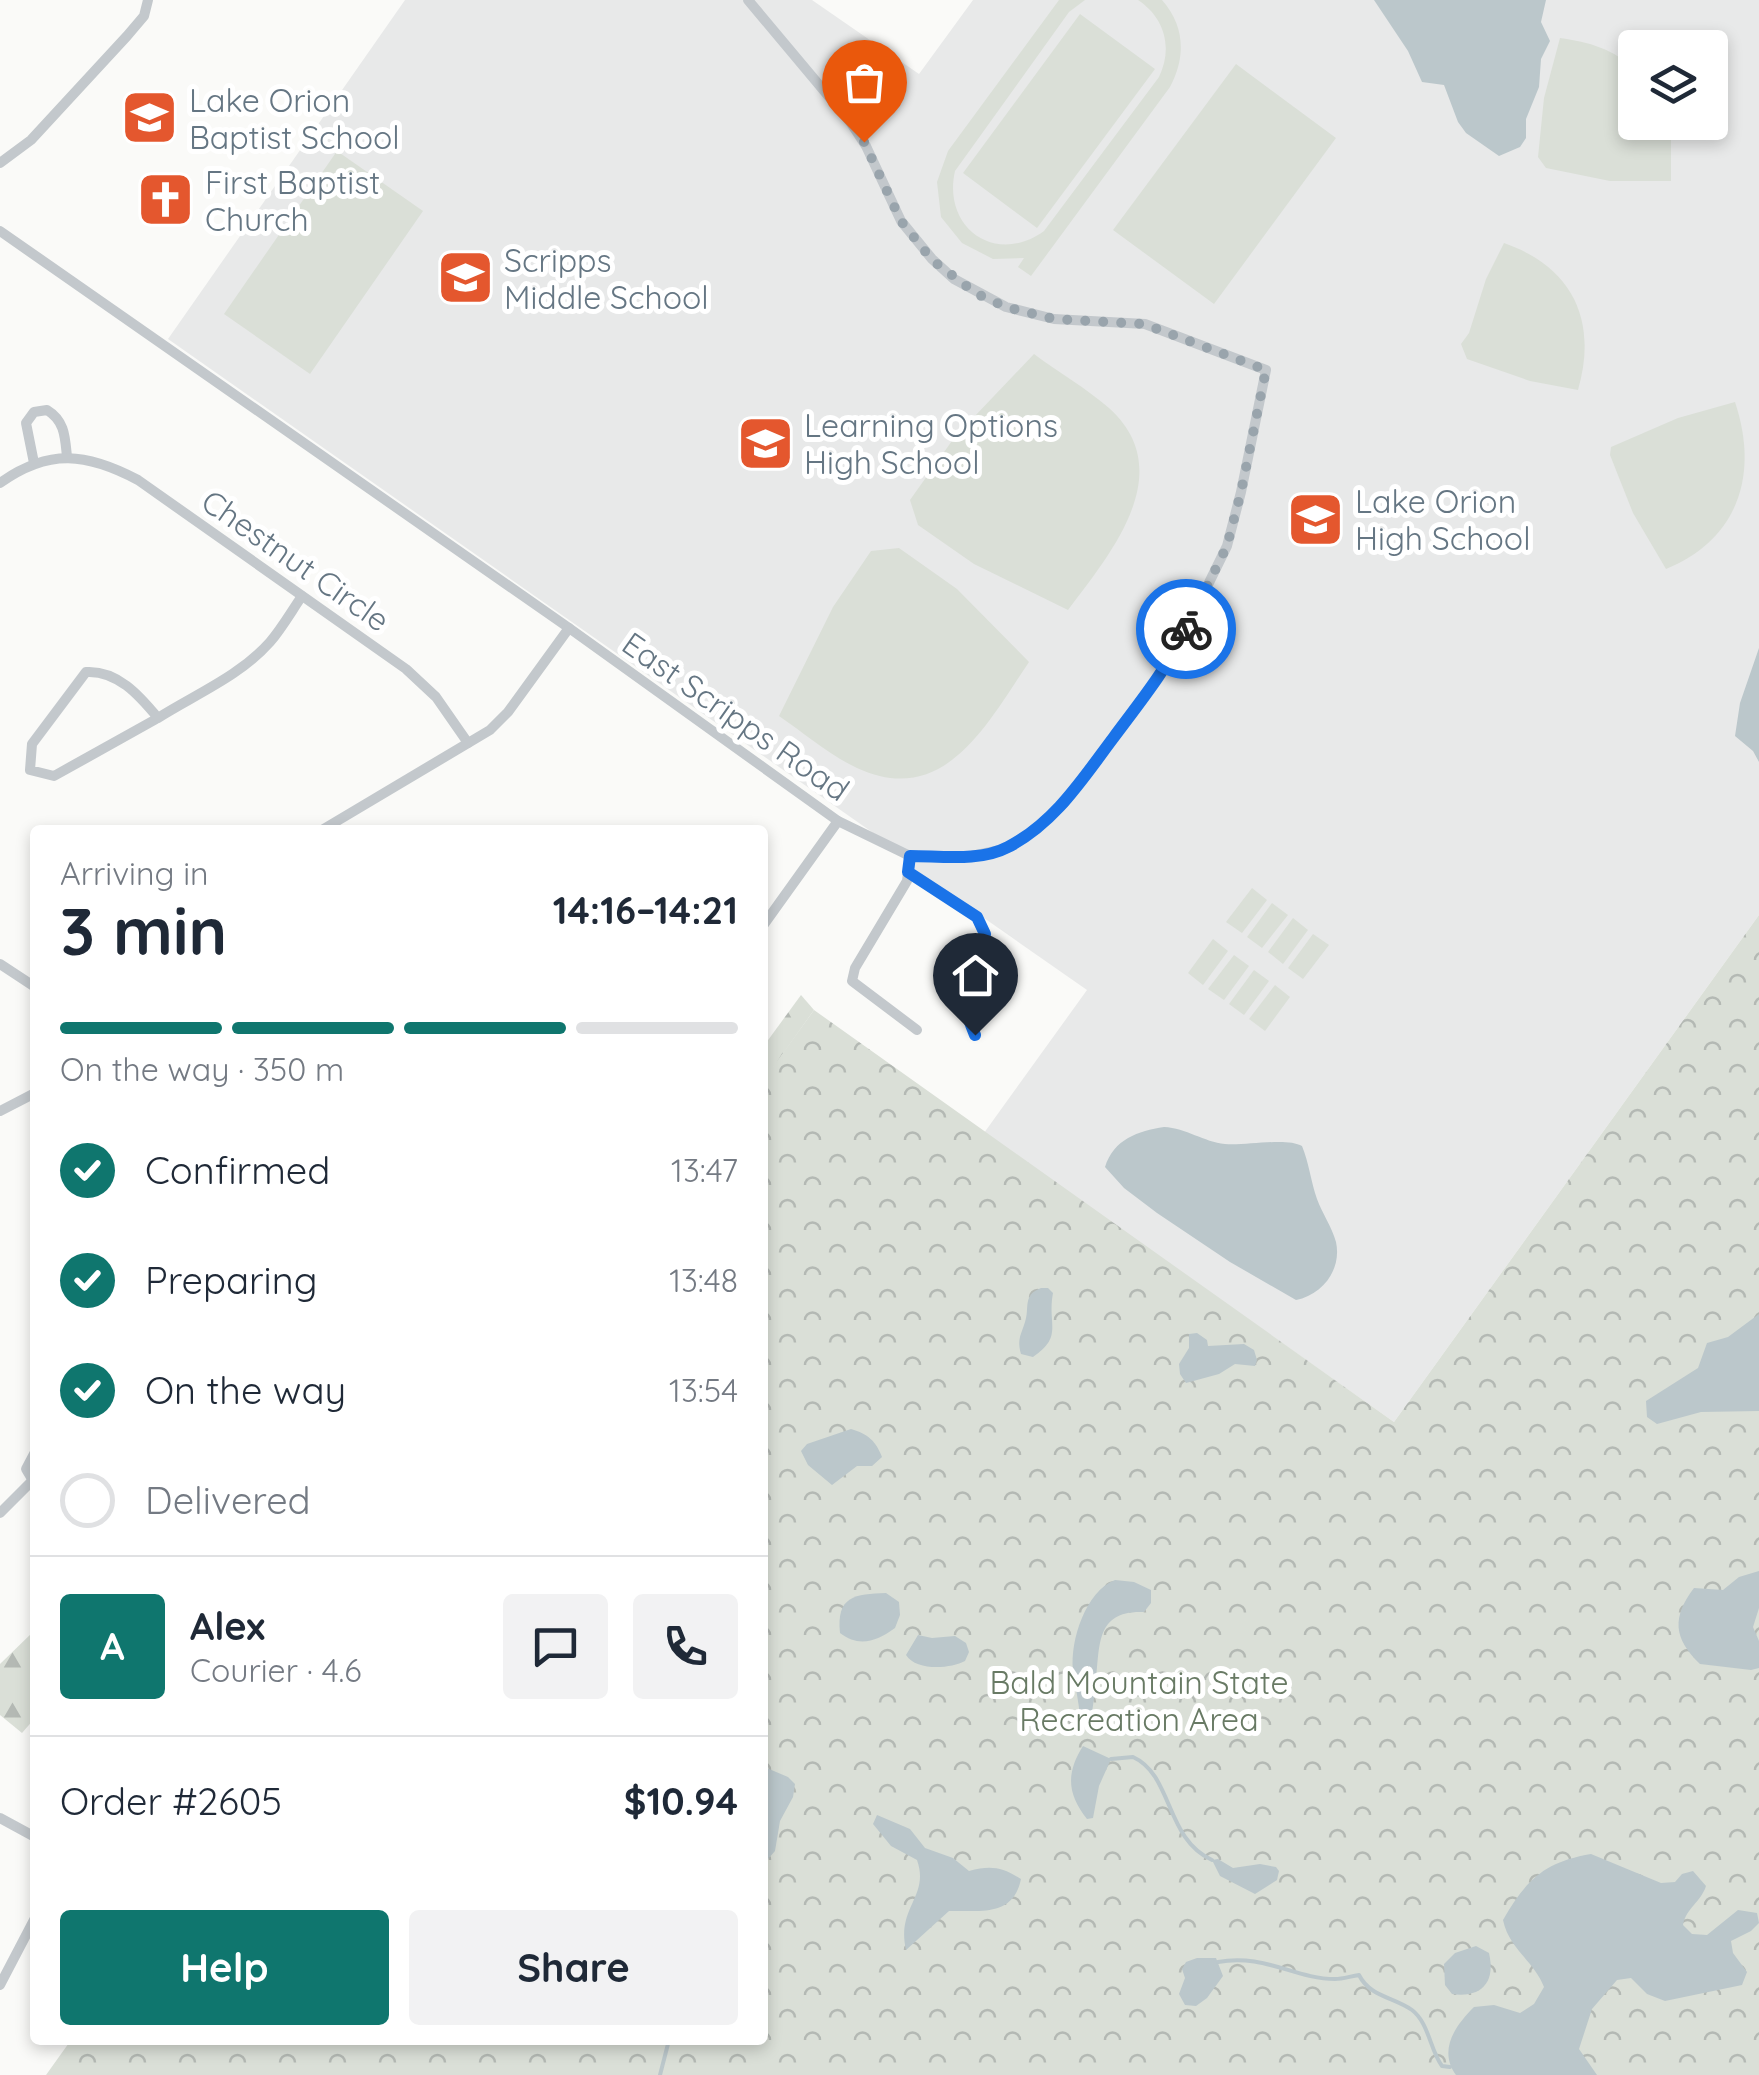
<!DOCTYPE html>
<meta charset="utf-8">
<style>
body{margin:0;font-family:Quicksand,sans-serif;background:#f2f2f3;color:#1f2937;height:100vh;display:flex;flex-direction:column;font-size:38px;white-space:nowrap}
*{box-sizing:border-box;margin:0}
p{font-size:32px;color:#747a83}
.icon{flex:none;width:55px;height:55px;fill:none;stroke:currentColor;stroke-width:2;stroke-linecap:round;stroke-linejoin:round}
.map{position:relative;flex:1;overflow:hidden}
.drawer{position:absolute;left:30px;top:825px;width:738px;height:1220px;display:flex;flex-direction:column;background:#fff;border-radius:10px;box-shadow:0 5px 15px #0003}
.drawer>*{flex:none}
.fabs{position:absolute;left:1618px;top:30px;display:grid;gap:20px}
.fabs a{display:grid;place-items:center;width:110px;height:110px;border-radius:10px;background:#fff;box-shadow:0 5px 15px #0003;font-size:50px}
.pin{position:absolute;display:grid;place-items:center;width:85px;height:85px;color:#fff;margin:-102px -42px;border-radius:50% 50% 50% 0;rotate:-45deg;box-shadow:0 0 10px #0007}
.pin .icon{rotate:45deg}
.courier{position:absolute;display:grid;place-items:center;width:100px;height:100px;margin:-50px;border:8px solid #1a73e8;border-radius:50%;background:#fff;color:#222;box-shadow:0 2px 12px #0007}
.headline em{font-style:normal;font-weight:700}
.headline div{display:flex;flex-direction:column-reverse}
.headline{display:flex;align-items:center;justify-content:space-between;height:170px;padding:0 30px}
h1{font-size:65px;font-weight:700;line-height:75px}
.bar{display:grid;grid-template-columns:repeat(4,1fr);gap:15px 10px;align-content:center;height:120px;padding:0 30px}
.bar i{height:12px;border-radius:8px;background:#e0e1e3}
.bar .selected{background:#0f766e}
.bar p{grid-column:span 4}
.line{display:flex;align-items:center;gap:25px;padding:0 30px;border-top:2px solid #e0e1e3}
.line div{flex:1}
.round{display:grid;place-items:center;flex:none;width:105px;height:105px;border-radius:10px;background:#f2f2f3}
ol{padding:0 30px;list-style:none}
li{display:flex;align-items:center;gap:30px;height:110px}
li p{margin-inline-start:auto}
li .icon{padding:10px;border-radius:50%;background:#0f766e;color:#fff;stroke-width:4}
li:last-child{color:#747a83}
li i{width:55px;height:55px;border:5px solid #e0e1e3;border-radius:50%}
.cta{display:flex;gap:20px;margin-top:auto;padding:20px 30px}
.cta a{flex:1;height:115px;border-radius:10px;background:#0f766e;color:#fff;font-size:40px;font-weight:700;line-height:115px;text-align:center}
.cta a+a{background:#f2f2f3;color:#1f2937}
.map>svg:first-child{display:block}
.built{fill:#e8e9e9;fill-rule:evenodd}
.forest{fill:url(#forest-firs)}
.park{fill:url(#park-crowns)}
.garden{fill:#dadfd7}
.water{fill:#bbc7cb}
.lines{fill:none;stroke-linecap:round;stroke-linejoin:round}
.stream{stroke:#bbc7cb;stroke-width:4}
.street{stroke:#c3c8cc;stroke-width:10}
.done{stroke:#99a4ac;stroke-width:10;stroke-dasharray:0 18}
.route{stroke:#1a73e8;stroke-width:12}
.labels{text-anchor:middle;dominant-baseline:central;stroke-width:10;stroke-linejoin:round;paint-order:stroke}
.poi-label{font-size:32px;fill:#657683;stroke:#fff;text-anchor:start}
.street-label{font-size:32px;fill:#657683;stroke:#fff}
.park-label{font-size:32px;fill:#687a64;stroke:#fff}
</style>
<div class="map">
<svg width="1759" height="2075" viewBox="0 0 1759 2075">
<defs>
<pattern id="forest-firs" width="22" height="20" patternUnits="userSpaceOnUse" patternTransform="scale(2.5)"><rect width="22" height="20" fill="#dadfd7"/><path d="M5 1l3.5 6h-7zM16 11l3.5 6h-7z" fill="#b4b9b4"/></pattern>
<pattern id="park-crowns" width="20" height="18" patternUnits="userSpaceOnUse" patternTransform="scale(2.5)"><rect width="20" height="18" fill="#dadfd7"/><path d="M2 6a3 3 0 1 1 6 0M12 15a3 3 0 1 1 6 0" fill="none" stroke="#b4b9b4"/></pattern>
</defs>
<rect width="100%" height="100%" fill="#fafaf8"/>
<!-- built -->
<path class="built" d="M405 0H812L919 74 973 0H1759V915L1394 1422 984 1133 1087 990 918 872 879 837 168 339ZM1635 48H1710V122H1635Z"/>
<!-- forest -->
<g class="forest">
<polygon points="801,995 814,1010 763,1082 763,1047"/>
<polygon points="35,1630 35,1718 22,1733 0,1715 0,1664"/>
</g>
<!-- park -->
<polygon class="park" points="1759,915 1759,2075 46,2075 71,2040 762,2040 762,1082 814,1010 1394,1422"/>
<!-- garden -->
<g class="garden">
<path d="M1059 0H1085L1069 12 955 171C942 228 996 266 1044 231L1159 77C1173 48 1165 18 1138 0H1162C1185 26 1186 57 1170 87L1031 276 1018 267 1024 258 993 259 962 243 941 217 937 182 948 151Z"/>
<polygon points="1080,14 1155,69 1037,228 963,173"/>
<path d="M1560 38C1589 42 1614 49 1635 70V122L1667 123 1671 134V181H1610L1546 168 1538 157 1544 98Z"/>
<polygon points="1236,64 1336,138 1214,304 1113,230"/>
<polygon points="337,151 423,211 310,374 224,314"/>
<path d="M1504 243C1573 267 1598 321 1578 390L1530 381 1467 359 1461 344 1469 333 1486 279Z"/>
<path d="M1034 354C1058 372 1086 388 1109 408 1180 472 1110 554 1068 610L974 564 918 525 910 500 954 438Z"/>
<path d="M1735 402C1759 474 1739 539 1666 569L1633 513 1610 455 1611 447 1678 418Z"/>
<path d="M899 548 957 589 1029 662C988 722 945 809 857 768 829 755 804 733 779 716L833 607 871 551Z"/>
<polygon points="1252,888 1267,900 1242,933 1226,922"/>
<polygon points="1272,903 1288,915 1262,948 1247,937"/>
<polygon points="1293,918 1308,930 1283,964 1268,952"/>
<polygon points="1313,934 1329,945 1303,979 1288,968"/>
<polygon points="1213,939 1228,951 1203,985 1188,973"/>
<polygon points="1234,955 1249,966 1224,1000 1208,989"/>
<polygon points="1254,970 1269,981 1244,1015 1229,1004"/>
<polygon points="1275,985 1290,997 1265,1031 1249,1019"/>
</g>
<!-- water -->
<g class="water">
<polygon points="1374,0 1546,0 1541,22 1550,41 1541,59 1539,87 1526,119 1526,138 1520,147 1499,156 1466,133 1458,122 1444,85 1422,82 1408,51"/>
<polygon points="1759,648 1759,762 1753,751 1735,736 1740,703"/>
<path d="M1164 1127C1186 1128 1204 1142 1225 1144 1245 1146 1287 1137 1302 1146 1309 1163 1311 1182 1317 1199 1322 1213 1332 1227 1336 1242 1342 1270 1322 1295 1296 1300L1230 1262 1157 1213 1124 1188 1105 1167C1114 1139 1138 1131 1164 1127Z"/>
<path d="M1041 1288H1048L1053 1293C1047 1325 1064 1336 1033 1357L1021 1354C1017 1339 1021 1335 1025 1322 1030 1308 1022 1295 1041 1288Z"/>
<polygon points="1759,1314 1759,1411 1701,1412 1657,1424 1647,1417 1646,1401 1698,1368 1707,1343 1728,1337"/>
<polygon points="1197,1333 1207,1340 1208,1346 1244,1344 1254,1350 1257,1360 1255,1366 1235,1364 1219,1374 1186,1383 1180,1374 1179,1364 1189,1348 1189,1334"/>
<path d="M851 1429C868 1434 876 1441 882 1457L872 1466H857L832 1485 808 1465 801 1451 807 1444Z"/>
<path d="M1759 1571V1608L1753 1627 1759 1641V1668L1751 1670 1700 1664C1673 1638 1672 1617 1694 1588L1723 1590 1739 1577Z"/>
<path d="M1115 1580 1134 1582 1151 1590V1603L1144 1612C1096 1610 1100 1644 1096 1679 1095 1692 1093 1706 1091 1719L1087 1722 1080 1718C1079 1702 1075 1686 1073 1670 1070 1640 1086 1591 1115 1580Z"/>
<path d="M886 1593 899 1602 900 1615 895 1628C877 1641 859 1648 840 1633 836 1596 855 1594 886 1593Z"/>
<path d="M918 1635 932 1638 955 1636 966 1643 969 1652 965 1661C950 1669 916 1671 906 1655Z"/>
<path d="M1083 1746 1111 1759 1099 1786 1093 1818 1087 1819C1067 1794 1066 1773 1083 1746Z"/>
<polygon points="762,1766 788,1777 795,1784 793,1797 780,1821 775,1851 767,1860 762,1860"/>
<path d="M877 1815 910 1829 925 1848 953 1858 969 1871C991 1865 1002 1867 1021 1879 1013 1918 979 1910 949 1911L906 1950C896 1907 930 1897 917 1860L891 1846 873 1824Z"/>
<path d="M1591 1854 1661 1883 1675 1882 1682 1874 1693 1871 1706 1886C1701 1902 1686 1908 1683 1925L1692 1934 1707 1935 1738 1910 1757 1913 1759 1923 1751 1931 1731 1941 1733 1953 1747 1972 1742 1985 1665 2001 1647 1994 1631 1978 1617 1980 1592 2009 1579 2049 1597 2075H1456C1438 2050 1455 2026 1474 2007L1494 2005 1520 2013 1534 2004 1544 1987C1534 1961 1509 1949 1503 1920 1526 1880 1544 1862 1591 1854Z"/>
<polygon points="1218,1859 1233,1868 1260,1864 1276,1867 1279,1871 1277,1880 1255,1894 1220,1876 1212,1860"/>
<path d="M1476 1946 1489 1953C1496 1983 1481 1998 1452 1994L1445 1985 1444 1964 1455 1953Z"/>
<polygon points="1197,1958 1216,1958 1223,1976 1207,1998 1196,2006 1185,2005 1179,1994 1185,1978 1182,1969 1186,1962"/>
</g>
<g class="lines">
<!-- stream -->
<g class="stream">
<path d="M1111 1759 1133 1757C1173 1775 1165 1839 1212 1860"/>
<path d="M1218 1962C1263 1953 1295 1979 1335 1979 1343 1979 1351 1976 1359 1975 1370 1997 1394 1997 1412 2010 1429 2023 1430 2050 1442 2066L1450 2067"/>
<polyline points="660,2075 669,2040"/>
</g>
<!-- street -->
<g class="street">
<polyline points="0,163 31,140 127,36 144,16 148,0"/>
<polyline points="0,231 569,628 838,821 910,856 967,857 1005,849 1035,830 1065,802 1171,660 1227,546 1241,492 1266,370 1145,324 1054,319 1006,307 954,279 932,259 901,221 866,146 851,123 748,0"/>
<path d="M34 463 26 423 34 412 47 410C65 421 65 437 67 457"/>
<path d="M0 483C49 448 87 453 138 480L406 669 436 697 468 743"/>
<path d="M158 718 54 776 30 770 32 744 86 672C117 670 139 695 158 718 196 694 240 676 270 642 282 628 291 612 302 596"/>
<polyline points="322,830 490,730 508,712 569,628"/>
<polyline points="910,856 907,881 855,968 852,981 917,1030"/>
<polyline points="908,872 977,917 985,934 980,973 966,1012 975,1035"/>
<polyline points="762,927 838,821"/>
<polyline points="0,964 35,987"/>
<polyline points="0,1111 35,1093"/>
<polyline points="35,1452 26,1469 35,1484"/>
<polyline points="0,1513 32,1481"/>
<polyline points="0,1818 35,1837"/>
<polyline points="0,1985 35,1918"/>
</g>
</g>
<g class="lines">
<!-- done -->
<polyline class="done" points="864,142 901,221 932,260 977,294 1006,307 1054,319 1144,324 1266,370 1241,492 1227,546 1186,629"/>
<!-- route -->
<path class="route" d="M975 1035 966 1012 980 973 985 934 977 917 908 872 910 856C941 856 980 862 1008 847 1055 823 1083 778 1114 737 1140 702 1167 669 1186 629"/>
</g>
<!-- icons -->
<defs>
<symbol id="school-square" viewBox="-11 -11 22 22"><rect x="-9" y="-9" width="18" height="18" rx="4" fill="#e4572e" stroke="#fff"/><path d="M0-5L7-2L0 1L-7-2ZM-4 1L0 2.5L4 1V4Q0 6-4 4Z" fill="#fff"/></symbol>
<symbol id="church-square" viewBox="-11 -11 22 22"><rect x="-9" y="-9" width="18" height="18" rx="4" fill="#e4572e" stroke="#fff"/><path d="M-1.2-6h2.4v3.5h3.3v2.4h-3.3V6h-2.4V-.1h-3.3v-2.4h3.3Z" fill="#fff"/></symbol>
</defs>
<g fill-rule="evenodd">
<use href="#school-square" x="118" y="86" width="63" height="63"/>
<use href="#church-square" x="134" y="168" width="63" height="63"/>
<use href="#school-square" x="434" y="246" width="63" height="63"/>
<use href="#school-square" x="734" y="412" width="63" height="63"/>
<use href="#school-square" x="1284" y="488" width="63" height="63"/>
</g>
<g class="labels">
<!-- poi labels -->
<g class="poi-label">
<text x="189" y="100">Lake Orion<tspan x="189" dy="37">Baptist School</tspan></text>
<text x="205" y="182">First Baptist<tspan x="205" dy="37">Church</tspan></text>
<text x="504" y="260">Scripps<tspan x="504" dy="37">Middle School</tspan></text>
<text x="804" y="425">Learning Options<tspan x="804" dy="37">High School</tspan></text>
<text x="1355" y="501">Lake Orion<tspan x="1355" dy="37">High School</tspan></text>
</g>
<!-- street labels -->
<g class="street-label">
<text transform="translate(296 560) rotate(35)">Chestnut Circle</text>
<text transform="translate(736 716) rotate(35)">East Scripps Road</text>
</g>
<!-- park labels -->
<g class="park-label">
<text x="1139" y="1682">Bald Mountain State<tspan x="1139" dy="37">Recreation Area</tspan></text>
</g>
</g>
</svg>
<div class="fabs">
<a><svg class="icon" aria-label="layers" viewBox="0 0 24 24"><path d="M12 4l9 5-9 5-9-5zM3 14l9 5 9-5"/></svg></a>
</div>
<div class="pin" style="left:864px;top:142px;background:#ea580c"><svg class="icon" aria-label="bag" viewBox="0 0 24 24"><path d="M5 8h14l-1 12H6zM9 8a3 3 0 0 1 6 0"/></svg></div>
<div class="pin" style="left:975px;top:1035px;background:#1f2937"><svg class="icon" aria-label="home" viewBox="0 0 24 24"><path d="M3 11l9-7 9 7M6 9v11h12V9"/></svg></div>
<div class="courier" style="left:1186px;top:629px"><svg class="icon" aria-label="bike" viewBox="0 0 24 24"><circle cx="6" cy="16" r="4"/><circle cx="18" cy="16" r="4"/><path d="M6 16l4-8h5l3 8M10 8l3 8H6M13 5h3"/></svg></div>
<section class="drawer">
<div class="headline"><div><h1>3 min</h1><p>Arriving in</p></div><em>14:16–14:21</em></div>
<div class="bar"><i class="selected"></i><i class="selected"></i><i class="selected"></i><i></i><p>On the way · 350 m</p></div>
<ol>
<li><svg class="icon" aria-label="check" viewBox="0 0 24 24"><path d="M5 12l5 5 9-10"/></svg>Confirmed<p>13:47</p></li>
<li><svg class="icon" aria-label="check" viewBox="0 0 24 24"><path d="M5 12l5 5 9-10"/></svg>Preparing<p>13:48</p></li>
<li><svg class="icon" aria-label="check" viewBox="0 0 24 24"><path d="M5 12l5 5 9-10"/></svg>On the way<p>13:54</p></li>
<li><i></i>Delivered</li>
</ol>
<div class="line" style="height:180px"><b class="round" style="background:#0f766e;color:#fff">A</b><div><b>Alex</b><p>Courier · 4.6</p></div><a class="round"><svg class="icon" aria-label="chat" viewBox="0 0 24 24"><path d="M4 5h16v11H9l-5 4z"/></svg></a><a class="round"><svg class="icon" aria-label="phone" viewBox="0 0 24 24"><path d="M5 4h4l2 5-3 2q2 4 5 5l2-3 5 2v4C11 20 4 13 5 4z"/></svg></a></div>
<div class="line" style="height:130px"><div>Order #2605</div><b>$10.94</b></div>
<div class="cta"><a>Help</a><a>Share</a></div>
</section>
</div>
